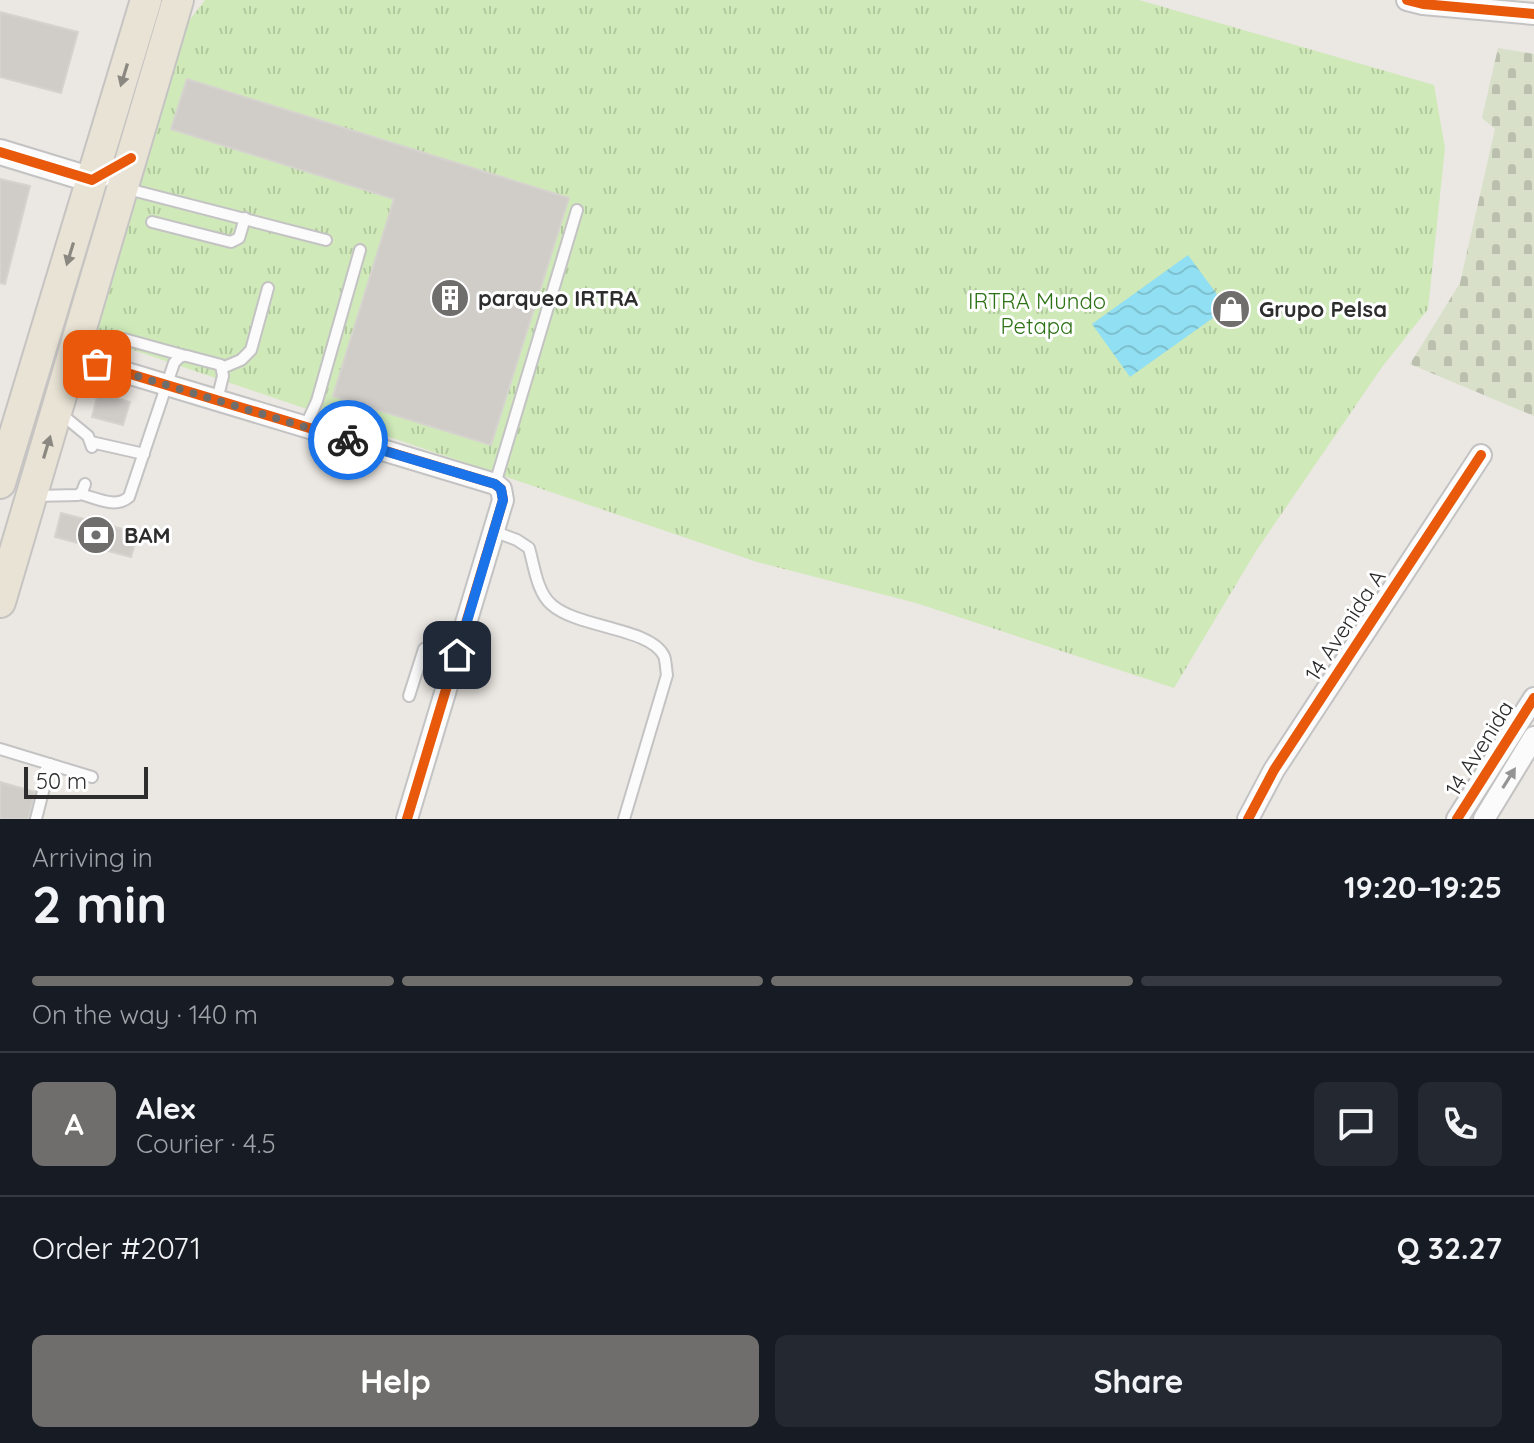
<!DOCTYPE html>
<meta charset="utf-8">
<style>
body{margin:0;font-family:Quicksand,sans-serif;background:#242831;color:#f1f3f6;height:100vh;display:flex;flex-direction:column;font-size:30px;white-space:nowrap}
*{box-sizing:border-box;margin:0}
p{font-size:26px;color:#9ea1a6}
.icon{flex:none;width:44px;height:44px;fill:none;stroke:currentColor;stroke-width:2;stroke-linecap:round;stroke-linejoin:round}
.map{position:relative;height:819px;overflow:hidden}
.details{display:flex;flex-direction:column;background:#171b24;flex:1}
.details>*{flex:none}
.scale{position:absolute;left:24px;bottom:20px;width:124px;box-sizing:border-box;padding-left:8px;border:4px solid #2d2d2d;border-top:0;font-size:22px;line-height:28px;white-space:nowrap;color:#2d2d2d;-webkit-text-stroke:6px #fff;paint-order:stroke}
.pin{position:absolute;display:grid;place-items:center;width:68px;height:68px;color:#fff;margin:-34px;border-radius:16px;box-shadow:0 4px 12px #0006}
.courier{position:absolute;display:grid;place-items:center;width:80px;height:80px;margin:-40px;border:6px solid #1a73e8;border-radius:50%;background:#fff;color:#222;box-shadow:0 2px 10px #0007}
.overview em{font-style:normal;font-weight:700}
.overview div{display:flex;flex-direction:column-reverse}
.overview{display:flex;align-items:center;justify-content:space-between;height:136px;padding:0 32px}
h1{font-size:52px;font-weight:700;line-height:60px}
.bar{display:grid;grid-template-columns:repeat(4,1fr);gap:12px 8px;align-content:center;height:96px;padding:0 32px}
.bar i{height:10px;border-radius:6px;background:#363941}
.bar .on{background:#706e6c}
.bar p{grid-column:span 4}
.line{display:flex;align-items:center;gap:20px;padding:0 32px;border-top:2px solid #363941}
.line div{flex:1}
.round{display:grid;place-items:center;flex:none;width:84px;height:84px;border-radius:12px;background:#242831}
.button{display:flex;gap:16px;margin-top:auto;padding:16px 32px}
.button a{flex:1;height:92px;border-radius:12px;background:#706e6c;color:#fff;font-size:32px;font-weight:700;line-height:92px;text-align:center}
.button a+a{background:#242831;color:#f1f3f6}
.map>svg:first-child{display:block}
.cemetery{fill:url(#cemetery-stones)}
.park{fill:url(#park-tufts)}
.water{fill:url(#water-waves)}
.building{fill:#d0cdc9;stroke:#d6d3ce;stroke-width:2}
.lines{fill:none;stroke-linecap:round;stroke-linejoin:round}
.service-casing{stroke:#c4c3c3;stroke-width:14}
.minor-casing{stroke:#c4c3c3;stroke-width:24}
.tertiary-casing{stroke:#c4c3c3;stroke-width:28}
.primary-casing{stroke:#c6c4c3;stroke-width:34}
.service{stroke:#fcfbfb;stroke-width:10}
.minor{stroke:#fcfbfb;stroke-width:20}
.tertiary{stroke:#fcfbfb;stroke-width:24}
.primary{stroke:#e8e3d4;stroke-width:30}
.cycleway-casing{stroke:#fff;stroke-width:15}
.cycleway{stroke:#e8590c;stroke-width:10}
.oneway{fill:#8a8880}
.oneway2{fill:#949494}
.done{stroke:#706e6c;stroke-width:8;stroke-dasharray:0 14.4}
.route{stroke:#1a73e8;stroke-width:10}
.labels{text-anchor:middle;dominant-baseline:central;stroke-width:6;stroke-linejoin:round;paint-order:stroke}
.poi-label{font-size:22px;font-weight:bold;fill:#2d2d2d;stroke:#fff;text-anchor:start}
.park-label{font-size:22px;fill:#2d7215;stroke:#fff}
.street-label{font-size:22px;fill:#2d2d2d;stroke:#fff}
</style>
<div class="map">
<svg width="1534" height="819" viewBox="0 0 1534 819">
<defs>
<pattern id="cemetery-stones" width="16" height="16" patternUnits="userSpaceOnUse" patternTransform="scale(2)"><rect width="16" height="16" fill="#d8e0c9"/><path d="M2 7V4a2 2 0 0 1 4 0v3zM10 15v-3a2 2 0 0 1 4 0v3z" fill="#bac0ad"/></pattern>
<pattern id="park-tufts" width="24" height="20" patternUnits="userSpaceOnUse" patternTransform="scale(2)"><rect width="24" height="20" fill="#cfe9b9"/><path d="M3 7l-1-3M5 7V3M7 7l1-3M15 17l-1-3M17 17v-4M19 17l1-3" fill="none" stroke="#b2c89f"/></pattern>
<pattern id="water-waves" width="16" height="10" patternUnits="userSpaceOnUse" patternTransform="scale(2)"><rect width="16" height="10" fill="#91dff2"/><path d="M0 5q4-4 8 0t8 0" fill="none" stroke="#7dc0d0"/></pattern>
</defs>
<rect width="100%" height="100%" fill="#ebe7e2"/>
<!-- cemetery -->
<polygon class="cemetery" points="1498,48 1534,54 1534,416 1410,364 1460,283 1495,129 1482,118"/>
<!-- park -->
<polygon class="park" points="205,0 1139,0 1434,85 1445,148 1428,309 1382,367 1256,551 1174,688 916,603 757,562 92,336 188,22"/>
<!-- water -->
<polygon class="water" points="1188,255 1227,308 1130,377 1092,324"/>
<!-- building -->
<g class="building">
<polygon points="0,12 78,32 61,93 0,77"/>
<polygon points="187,79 569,198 491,445 333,396 394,199 171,129"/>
<polygon points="0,179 30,186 5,284 0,283"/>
<polygon points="98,393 130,402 123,425 92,417"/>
<polygon points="61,513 138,533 131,557 55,537"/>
<polygon points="0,782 35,792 28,819 0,819"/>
</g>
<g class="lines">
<defs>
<g id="service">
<polyline points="124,188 326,240"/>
<polyline points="152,222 231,242 239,238 245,218"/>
<polyline points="124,339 182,355"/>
<polyline points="222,368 241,360 251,350 268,288"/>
<polyline points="60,413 88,436 92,447"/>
<polyline points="305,427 317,401 360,250"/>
<polyline points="91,442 144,454"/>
<polyline points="495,484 577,210"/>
<path d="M80 494C97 498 115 509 129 497L174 363C178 358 181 355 187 356L221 365 223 376 217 400"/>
<polyline points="34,496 78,495 82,492 85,484"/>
<path d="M493 531 517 540 529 548C534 565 537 593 552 605 578 628 651 628 664 656 666 661 666 670 667 675L624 819"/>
<polyline points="409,696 424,649 429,646 457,655"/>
<polyline points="0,749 92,777"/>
<polyline points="36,819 50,764"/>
</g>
<g id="minor">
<polyline points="1407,0 1423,4 1534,14"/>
<polyline points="74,357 495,484 501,489 503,500 407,819"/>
<polyline points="1248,819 1274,770 1481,455"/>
<polyline points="1457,819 1534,698"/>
<polyline points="1484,819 1534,737"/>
</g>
<polyline id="tertiary" points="0,152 92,180 107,171"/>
<g id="primary">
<polyline points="0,483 146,0"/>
<polyline points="0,602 178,0"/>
</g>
</defs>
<!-- service casing -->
<use href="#service" class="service-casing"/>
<!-- minor casing -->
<use href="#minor" class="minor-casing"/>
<!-- tertiary casing -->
<use href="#tertiary" class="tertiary-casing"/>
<!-- primary casing -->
<use href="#primary" class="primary-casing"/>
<!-- service -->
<use href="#service" class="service"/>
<!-- minor -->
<use href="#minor" class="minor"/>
<!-- tertiary -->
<use href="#tertiary" class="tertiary"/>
<!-- primary -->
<use href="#primary" class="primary"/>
<defs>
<g id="cycleway">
<polyline points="1407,0 1423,4 1534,14"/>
<polyline points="0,152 92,180 131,158"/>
<polyline points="74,357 495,484 501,489 503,500 407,819"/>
<polyline points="1248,819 1274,770 1481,455"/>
<polyline points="1457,819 1534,698"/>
</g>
</defs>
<!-- cycleway casing -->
<use href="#cycleway" class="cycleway-casing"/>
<!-- cycleway -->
<use href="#cycleway" class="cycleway"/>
</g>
<!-- one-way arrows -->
<defs><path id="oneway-solid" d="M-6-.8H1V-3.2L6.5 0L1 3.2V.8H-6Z" transform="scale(2)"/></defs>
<g class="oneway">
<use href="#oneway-solid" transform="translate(124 75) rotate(107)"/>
<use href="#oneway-solid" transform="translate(70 254) rotate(107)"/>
<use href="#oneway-solid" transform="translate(47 447) rotate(-73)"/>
</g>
<use class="oneway2" href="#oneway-solid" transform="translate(1509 778) rotate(-58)"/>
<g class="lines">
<!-- done -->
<polyline class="done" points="97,364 348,440"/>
<!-- route -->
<polyline class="route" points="348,440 495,484 501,489 503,500 457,655"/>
</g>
<!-- icons -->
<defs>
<symbol id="building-disc" viewBox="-11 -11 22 22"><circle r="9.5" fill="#706e6c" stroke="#fff"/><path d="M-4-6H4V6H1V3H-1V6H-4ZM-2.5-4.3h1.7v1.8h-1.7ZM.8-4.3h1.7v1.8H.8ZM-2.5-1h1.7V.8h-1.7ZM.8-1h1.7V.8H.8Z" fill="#fff"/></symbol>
<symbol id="shop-disc" viewBox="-11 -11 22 22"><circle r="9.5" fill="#706e6c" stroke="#fff"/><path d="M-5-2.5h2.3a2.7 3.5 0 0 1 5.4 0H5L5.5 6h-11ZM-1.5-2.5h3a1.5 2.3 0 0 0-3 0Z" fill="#fff"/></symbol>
<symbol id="bank-disc" viewBox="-11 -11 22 22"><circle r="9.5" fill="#706e6c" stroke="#fff"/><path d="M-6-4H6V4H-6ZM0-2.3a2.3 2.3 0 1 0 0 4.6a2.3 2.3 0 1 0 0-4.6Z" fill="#fff"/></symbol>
</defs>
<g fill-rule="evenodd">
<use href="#building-disc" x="428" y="276" width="44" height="44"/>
<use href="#shop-disc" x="1209" y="287" width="44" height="44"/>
<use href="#bank-disc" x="74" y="513" width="44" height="44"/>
</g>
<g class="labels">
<!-- poi labels -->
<g class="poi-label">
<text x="478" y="298">parqueo IRTRA</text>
<text x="1259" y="309">Grupo Pelsa</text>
<text x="124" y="535">BAM</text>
</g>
<!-- park labels -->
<g class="park-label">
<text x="1037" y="301">IRTRA Mundo<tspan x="1037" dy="25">Petapa</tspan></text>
</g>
<!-- street labels -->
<g class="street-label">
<text transform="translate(1345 625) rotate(-57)">14 Avenida A</text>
<text transform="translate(1479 748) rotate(-58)">14 Avenida</text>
</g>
</g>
</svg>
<div class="scale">50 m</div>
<div class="pin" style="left:97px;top:364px;background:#ea580c"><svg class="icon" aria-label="bag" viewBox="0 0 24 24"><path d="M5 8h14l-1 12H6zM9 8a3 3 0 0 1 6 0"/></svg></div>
<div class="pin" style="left:457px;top:655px;background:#1f2937"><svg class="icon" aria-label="home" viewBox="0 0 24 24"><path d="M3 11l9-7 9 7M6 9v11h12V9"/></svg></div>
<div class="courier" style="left:348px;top:440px"><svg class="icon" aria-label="bike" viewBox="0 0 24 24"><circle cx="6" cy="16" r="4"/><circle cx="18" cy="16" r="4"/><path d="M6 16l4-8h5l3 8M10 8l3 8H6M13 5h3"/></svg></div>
</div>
<section class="details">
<div class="overview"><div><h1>2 min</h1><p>Arriving in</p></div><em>19:20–19:25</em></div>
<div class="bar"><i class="on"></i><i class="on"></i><i class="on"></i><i></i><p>On the way · 140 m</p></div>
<div class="line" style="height:144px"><b class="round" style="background:#706e6c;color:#fff">A</b><div><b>Alex</b><p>Courier · 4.5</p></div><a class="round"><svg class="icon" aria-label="chat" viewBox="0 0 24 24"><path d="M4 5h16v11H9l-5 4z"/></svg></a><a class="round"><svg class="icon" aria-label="phone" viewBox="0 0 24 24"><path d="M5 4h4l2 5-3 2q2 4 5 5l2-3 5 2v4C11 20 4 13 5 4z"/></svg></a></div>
<div class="line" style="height:104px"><div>Order #2071</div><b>Q 32.27</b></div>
<div class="button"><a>Help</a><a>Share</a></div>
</section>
